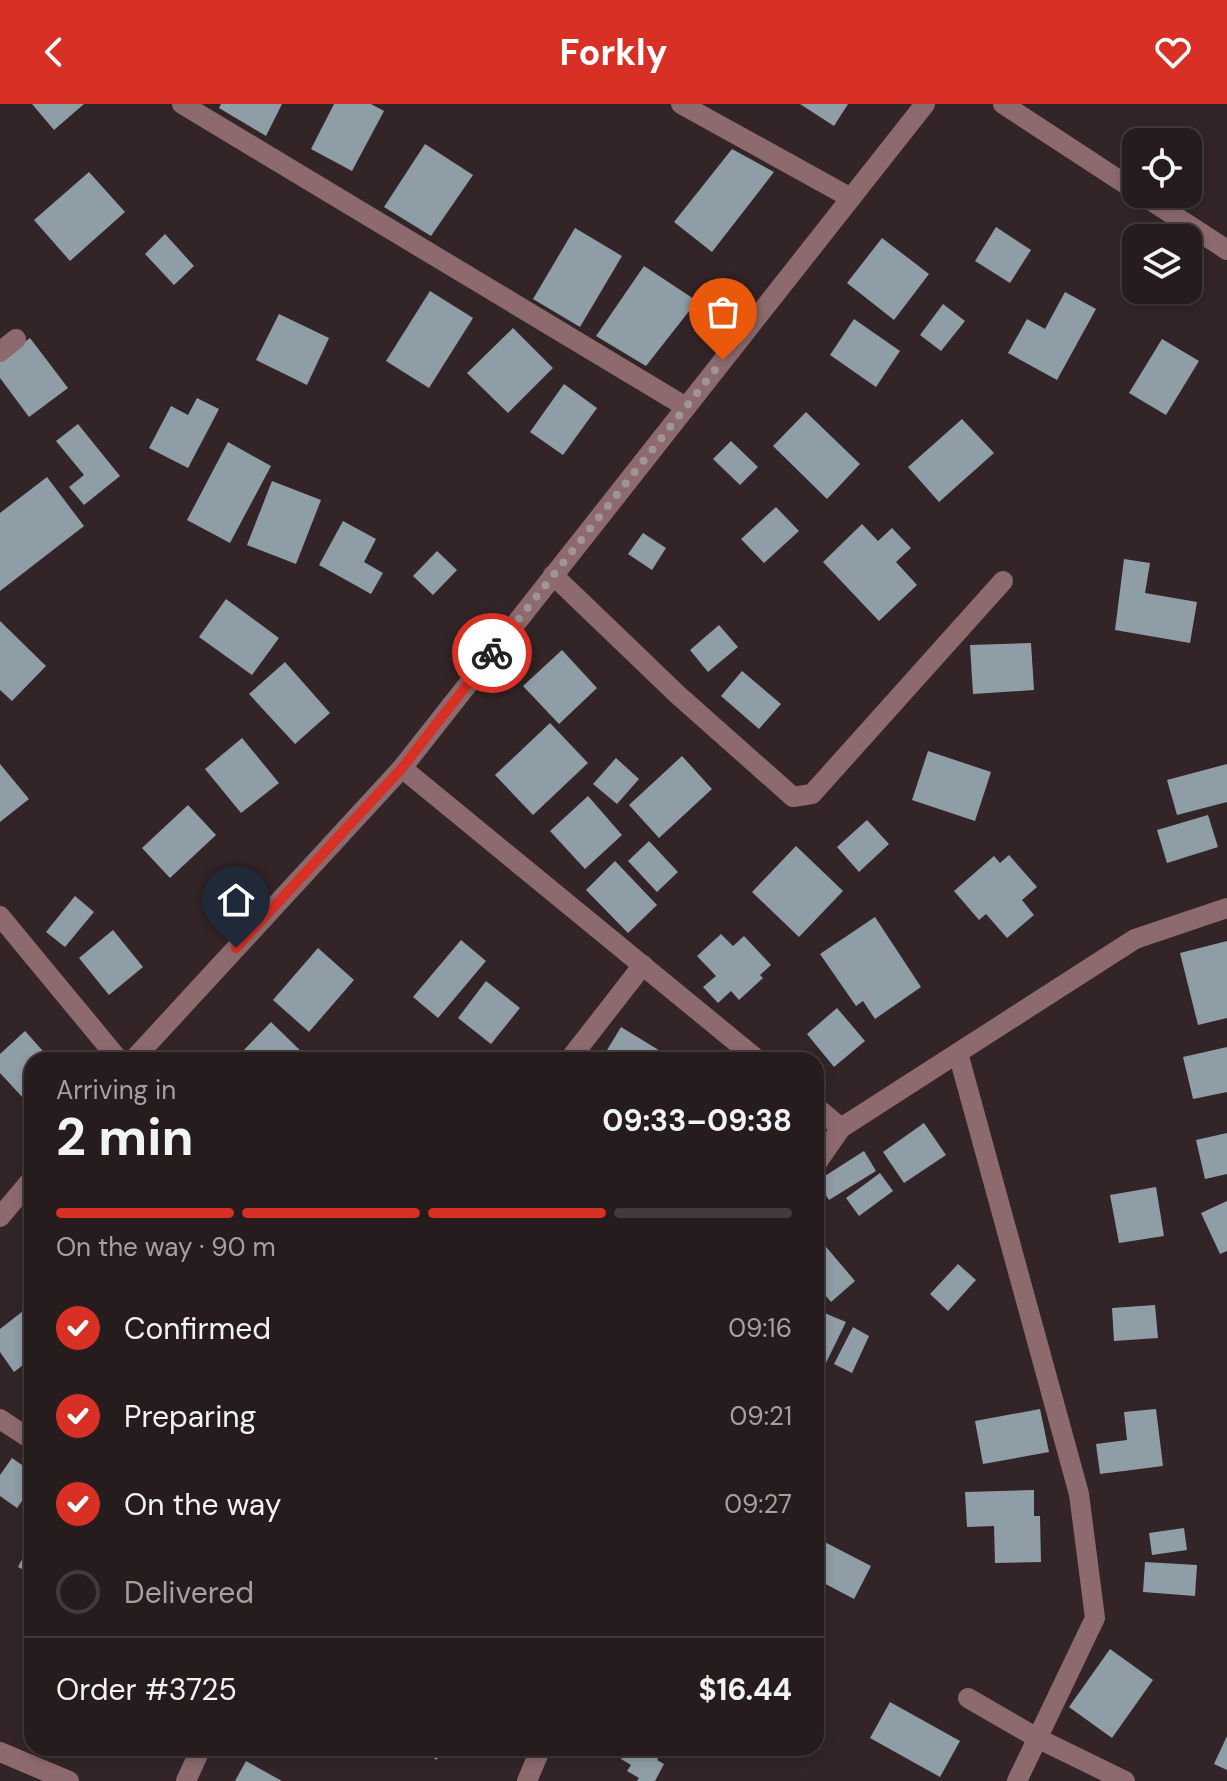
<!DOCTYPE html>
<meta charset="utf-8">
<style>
body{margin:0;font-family:"DM Sans",sans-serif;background:#32292a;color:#f1f3f6;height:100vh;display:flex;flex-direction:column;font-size:30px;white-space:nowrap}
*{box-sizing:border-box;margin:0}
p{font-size:26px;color:#a4a1a4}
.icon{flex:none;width:44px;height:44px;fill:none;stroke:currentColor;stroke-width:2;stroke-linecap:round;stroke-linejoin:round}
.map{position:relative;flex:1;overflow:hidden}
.side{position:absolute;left:24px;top:948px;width:800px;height:704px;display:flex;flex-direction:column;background:#261c1d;border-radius:24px;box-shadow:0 4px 12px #0003,0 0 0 2px #423a3b}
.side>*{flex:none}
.fabs{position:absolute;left:1122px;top:24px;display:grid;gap:16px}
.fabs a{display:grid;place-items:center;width:80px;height:80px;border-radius:16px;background:#261c1d;box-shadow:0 4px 12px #0003,0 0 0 2px #423a3b;font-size:40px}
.pin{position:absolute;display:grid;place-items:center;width:68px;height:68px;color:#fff;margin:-82px -34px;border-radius:50% 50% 50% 0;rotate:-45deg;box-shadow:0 0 8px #0007}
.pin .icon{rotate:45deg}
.courier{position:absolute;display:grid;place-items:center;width:80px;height:80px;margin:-40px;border:6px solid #d93025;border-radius:50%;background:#fff;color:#222;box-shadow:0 2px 10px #0007}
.headline em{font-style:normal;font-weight:700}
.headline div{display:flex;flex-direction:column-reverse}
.headline{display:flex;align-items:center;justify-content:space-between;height:136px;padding:0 32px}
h1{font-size:52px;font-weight:700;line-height:60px}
.bar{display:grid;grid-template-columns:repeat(4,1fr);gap:12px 8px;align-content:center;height:96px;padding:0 32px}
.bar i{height:10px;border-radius:6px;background:#423a3b}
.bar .current{background:#d93025}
.bar p{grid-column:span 4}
.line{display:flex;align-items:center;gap:20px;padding:0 32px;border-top:2px solid #423a3b}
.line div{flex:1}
ol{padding:0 32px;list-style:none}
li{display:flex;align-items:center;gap:24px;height:88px}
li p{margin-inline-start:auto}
li .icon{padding:8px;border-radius:50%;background:#d93025;color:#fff;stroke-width:4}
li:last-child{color:#a4a1a4}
li i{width:44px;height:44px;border:4px solid #423a3b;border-radius:50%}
header{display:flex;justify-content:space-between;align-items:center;height:104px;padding:0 32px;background:#d93025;color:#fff;font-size:36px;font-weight:700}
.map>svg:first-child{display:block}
.building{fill:#8f9ea6}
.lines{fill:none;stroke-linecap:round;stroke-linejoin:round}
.minor{stroke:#8c6a6e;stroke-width:20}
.done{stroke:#a09596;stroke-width:8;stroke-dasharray:0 14.4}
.route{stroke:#d93025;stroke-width:10}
</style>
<header><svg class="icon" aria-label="back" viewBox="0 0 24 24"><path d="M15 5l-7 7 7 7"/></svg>Forkly<svg class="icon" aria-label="heart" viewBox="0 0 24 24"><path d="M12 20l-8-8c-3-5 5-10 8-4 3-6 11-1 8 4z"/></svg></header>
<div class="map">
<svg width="1227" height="1677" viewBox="0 0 1227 1677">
<rect width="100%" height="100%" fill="#332527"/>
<!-- building -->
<g class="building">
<polygon points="32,0 84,0 54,26"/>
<polygon points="221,0 282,0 266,32 219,4"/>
<polygon points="334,0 371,0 384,7 352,67 311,45"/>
<polygon points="800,0 848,0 834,22"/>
<polygon points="425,40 473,71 431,132 384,103"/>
<polygon points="732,45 774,68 712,148 674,118"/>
<polygon points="89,68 125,108 70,157 34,116"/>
<polygon points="996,123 1031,146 1010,179 975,157"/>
<polygon points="575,124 622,152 580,223 533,195"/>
<polygon points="165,130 194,162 174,181 145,150"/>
<polygon points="882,134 929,170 894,216 847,179"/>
<polygon points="644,162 697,197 646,262 596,232"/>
<polygon points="430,187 473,214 429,284 386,257"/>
<polygon points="1065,188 1096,205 1057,276 1008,249 1027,215 1045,225"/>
<polygon points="943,200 965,217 941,247 920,231"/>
<polygon points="279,210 329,234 307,281 256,256"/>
<polygon points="854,215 900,247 876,283 830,251"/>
<polygon points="513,224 553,264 508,309 467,269"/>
<polygon points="30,234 68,284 29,313 0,274 0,257"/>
<polygon points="1162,235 1199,257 1166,311 1129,289"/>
<polygon points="564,280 597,304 563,351 530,328"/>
<polygon points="197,294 219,305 188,364 149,344 171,302 188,311"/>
<polygon points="806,308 860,360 827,395 773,342"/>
<polygon points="962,315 994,349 939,398 908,363"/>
<polygon points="78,320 120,372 84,401 69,383 84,371 56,337"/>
<polygon points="731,337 758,363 740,381 713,355"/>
<polygon points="228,338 271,362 230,439 187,416"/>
<polygon points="47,373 84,422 0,487 0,409"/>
<polygon points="272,377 321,396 296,460 247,441"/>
<polygon points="776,403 799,427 764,459 741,435"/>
<polygon points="343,417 376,435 364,458 383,469 371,490 319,461"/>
<polygon points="862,420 878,437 892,424 911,444 896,458 917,481 879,517 823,458"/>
<polygon points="643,429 666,444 652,466 628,450"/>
<polygon points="437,447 457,466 433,491 413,472"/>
<polygon points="1124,455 1150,459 1145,489 1197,498 1190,539 1115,526"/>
<polygon points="226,495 279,534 252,571 199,533"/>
<polygon points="0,517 46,562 12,597 0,586"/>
<polygon points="719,521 738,543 708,568 690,546"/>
<polygon points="1031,539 1034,586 973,590 970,541"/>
<polygon points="562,546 597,584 559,620 523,582"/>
<polygon points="285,558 330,609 295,640 249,590"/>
<polygon points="742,567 781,600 759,625 721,592"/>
<polygon points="550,619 588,659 533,711 495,671"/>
<polygon points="242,634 279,679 241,709 205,665"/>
<polygon points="928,647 991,668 975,717 912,696"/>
<polygon points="682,652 712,685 659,734 629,701"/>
<polygon points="616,654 639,675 617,700 593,680"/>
<polygon points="0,660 29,695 0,718"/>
<polygon points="1227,660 1227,698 1177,711 1167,676"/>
<polygon points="588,692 622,731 585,765 550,727"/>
<polygon points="188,701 216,731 170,774 142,744"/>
<polygon points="1208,711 1218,743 1167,759 1157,726"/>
<polygon points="867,716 889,740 859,768 837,743"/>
<polygon points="649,737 678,768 657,788 628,757"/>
<polygon points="796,742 843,787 799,833 752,788"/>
<polygon points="1009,751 1037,783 1022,796 1034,811 1007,834 986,810 979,816 954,787 994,752 1000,759"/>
<polygon points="615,757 657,801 628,829 586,786"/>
<polygon points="75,792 94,808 65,843 46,828"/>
<polygon points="875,813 921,883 875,915 863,897 856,902 820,850"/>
<polygon points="113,826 143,863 109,891 79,854"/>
<polygon points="721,830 733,842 744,832 771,861 760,871 763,874 739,896 731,887 718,899 703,883 716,872 697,852"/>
<polygon points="461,836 486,857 438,914 413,893"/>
<polygon points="1227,837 1227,914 1198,921 1180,849"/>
<polygon points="318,844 354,876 309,928 273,896"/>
<polygon points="486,877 520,904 491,940 458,914"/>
<polygon points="837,904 865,937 834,963 807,930"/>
<polygon points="271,918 307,953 304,956 249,956 241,949"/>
<polygon points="621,923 675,956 601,956"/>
<polygon points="25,927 51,956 32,956 32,992 26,997 0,969 0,950"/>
<polygon points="1227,943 1227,988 1193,995 1183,953"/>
<polygon points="924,1019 946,1051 904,1079 883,1048"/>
<polygon points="1227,1029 1227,1070 1205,1075 1196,1036"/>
<polygon points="864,1047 876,1067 829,1096 817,1077"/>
<polygon points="880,1069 893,1087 859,1112 846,1094"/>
<polygon points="1156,1083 1164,1132 1119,1139 1110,1091"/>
<polygon points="1227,1097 1227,1147 1220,1150 1201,1109"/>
<polygon points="816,1131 855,1177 831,1198 816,1180"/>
<polygon points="958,1160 976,1176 948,1207 930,1190"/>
<polygon points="32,1200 32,1254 14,1268 0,1248 0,1225"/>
<polygon points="1155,1201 1158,1234 1114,1237 1112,1204"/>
<polygon points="822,1208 846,1218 822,1267 816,1264 816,1218"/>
<polygon points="853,1223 869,1232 852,1269 834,1260"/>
<polygon points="1040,1305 1049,1348 983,1360 975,1317"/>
<polygon points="1156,1305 1163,1362 1100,1370 1096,1340 1127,1336 1124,1308"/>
<polygon points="12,1354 32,1368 32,1383 17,1404 0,1392 0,1371"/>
<polygon points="1034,1386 1034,1412 1040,1412 1041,1458 995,1459 994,1422 967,1423 965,1388"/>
<polygon points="1184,1424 1187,1446 1152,1451 1149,1429"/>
<polygon points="817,1434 871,1462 854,1495 816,1475"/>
<polygon points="32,1436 32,1470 18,1463"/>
<polygon points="1145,1458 1197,1461 1195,1492 1143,1488"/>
<polygon points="1110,1545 1153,1576 1112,1634 1069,1603"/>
<polygon points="890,1598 960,1637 940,1673 870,1634"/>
<polygon points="1227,1632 1227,1666 1214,1660"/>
<polygon points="422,1644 447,1644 436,1656"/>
<polygon points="628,1644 646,1644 660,1652 657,1656 664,1660 655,1677 637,1677 639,1674 627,1667 631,1661 621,1655"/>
<polygon points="246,1657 282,1677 235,1677"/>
</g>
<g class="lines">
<!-- minor -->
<g class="minor">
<polyline points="182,0 686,303"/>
<polyline points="681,0 851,94"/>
<polyline points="1003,0 1136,87"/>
<polyline points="1141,90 1227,146"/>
<polyline points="0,248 16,235"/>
<polyline points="553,471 678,591 793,693 812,690 1003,477"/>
<polyline points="402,664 758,956"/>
<polyline points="0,812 119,956"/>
<polyline points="958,949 1079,1390 1095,1514 1017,1677"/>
<polyline points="133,956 402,664 925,0"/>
<polyline points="569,956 643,861"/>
<polyline points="816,1003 841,1024 1135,835 1227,804"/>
<polyline points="816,1060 841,1024"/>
<polyline points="0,1113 32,1075"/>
<polyline points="0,1315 32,1336"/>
<polyline points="968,1594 1039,1635 1125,1677"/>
<polyline points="0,1648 69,1677"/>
<polyline points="186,1677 201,1644"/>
<polyline points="527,1677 541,1644"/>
</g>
</g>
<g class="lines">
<!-- done -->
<polyline class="done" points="492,549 723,256"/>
<!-- route -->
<polyline class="route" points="236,844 402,664 492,549"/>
</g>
</svg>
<div class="fabs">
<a><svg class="icon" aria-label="locate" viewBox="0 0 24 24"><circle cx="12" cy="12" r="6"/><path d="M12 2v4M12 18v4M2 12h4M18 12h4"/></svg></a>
<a><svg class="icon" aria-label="layers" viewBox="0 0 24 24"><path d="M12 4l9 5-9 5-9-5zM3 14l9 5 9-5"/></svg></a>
</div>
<div class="pin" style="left:723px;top:256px;background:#ea580c"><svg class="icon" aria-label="bag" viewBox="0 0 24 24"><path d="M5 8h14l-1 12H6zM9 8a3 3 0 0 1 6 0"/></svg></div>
<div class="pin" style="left:236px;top:844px;background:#1f2937"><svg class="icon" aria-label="home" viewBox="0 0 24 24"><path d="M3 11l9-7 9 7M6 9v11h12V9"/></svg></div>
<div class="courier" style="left:492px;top:549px"><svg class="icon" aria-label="bike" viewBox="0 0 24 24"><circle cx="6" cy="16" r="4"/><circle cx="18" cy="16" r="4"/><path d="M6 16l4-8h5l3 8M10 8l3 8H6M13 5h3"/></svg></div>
<section class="side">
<div class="headline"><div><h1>2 min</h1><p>Arriving in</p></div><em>09:33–09:38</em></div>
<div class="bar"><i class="current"></i><i class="current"></i><i class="current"></i><i></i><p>On the way · 90 m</p></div>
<ol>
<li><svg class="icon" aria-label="check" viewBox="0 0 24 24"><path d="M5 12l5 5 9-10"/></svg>Confirmed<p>09:16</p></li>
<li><svg class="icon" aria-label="check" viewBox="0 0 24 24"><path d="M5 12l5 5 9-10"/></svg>Preparing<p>09:21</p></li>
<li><svg class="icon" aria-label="check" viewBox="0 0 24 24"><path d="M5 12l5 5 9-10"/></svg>On the way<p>09:27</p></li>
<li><i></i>Delivered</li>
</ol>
<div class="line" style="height:104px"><div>Order #3725</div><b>$16.44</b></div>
</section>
</div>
